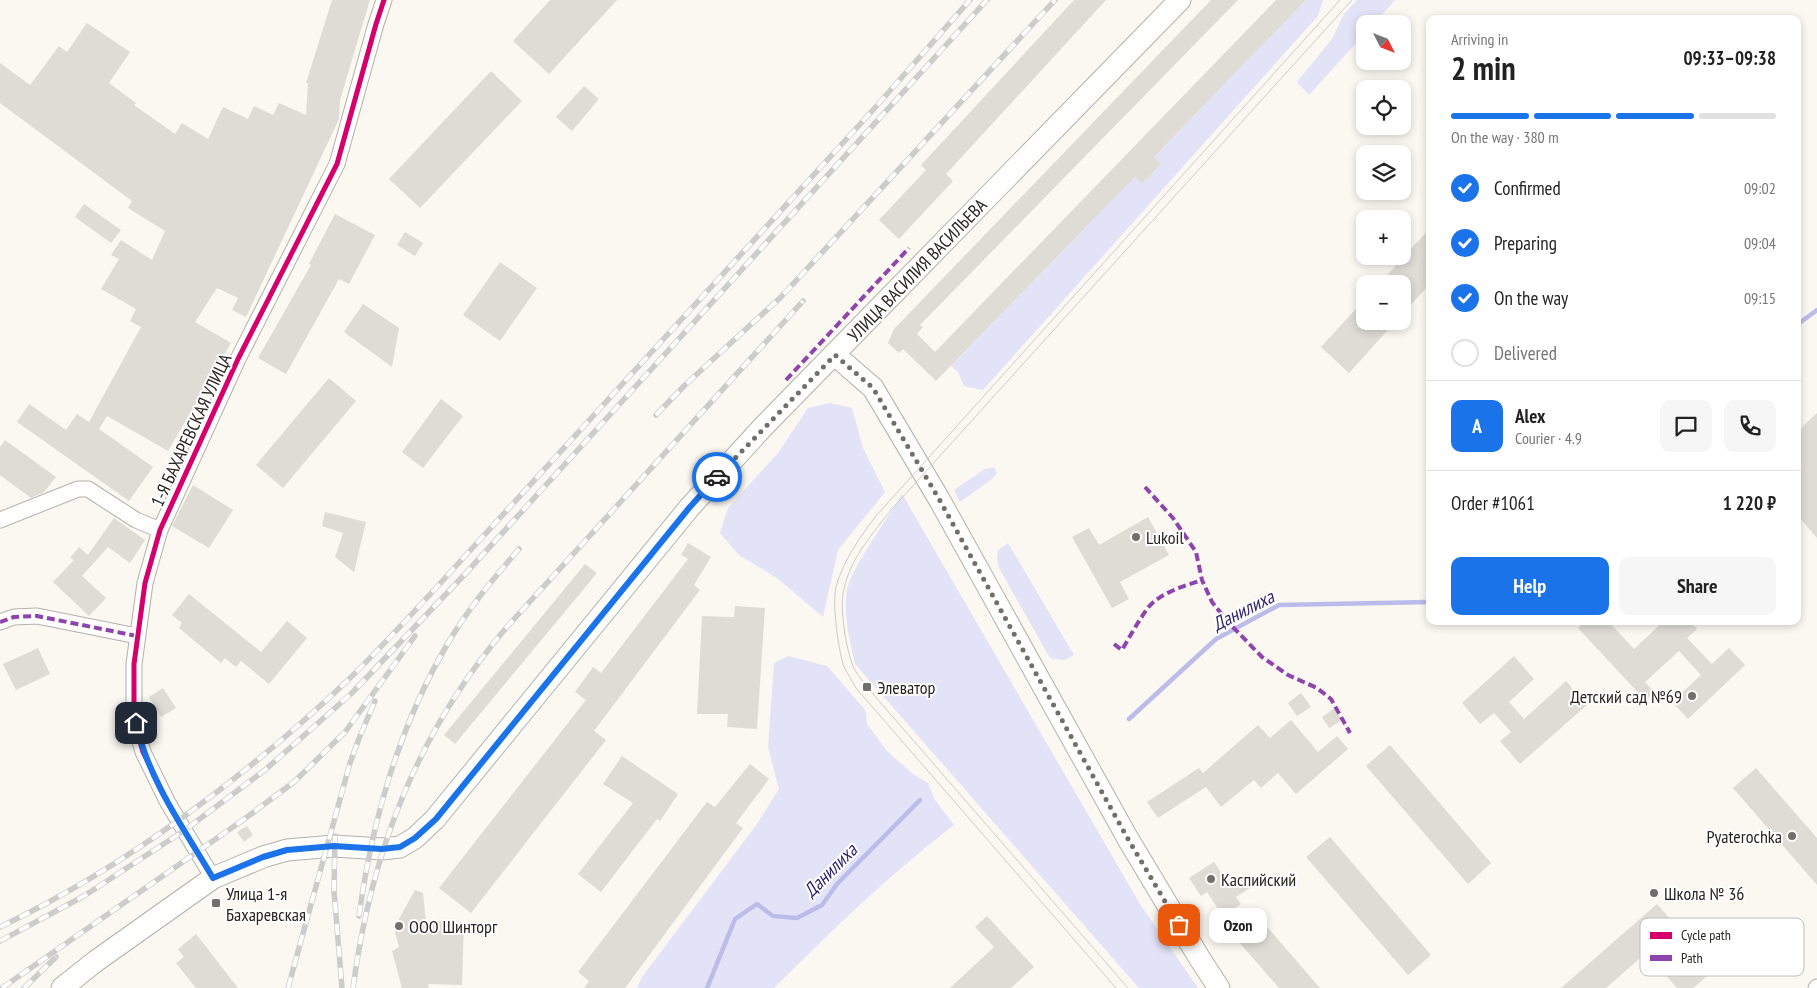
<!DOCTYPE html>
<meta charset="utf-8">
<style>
body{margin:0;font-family:"PT Sans Narrow",sans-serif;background:#f6f6f6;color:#222;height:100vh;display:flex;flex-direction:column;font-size:19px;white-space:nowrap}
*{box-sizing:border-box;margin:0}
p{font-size:16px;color:#767676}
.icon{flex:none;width:28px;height:28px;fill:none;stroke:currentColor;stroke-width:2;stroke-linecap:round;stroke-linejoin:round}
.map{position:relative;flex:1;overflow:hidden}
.details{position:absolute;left:1426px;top:15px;width:375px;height:610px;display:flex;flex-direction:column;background:#fff;border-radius:10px;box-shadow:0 2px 8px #0003}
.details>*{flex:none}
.needle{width:32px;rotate:132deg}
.controls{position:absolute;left:1356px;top:15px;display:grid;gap:10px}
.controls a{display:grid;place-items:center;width:55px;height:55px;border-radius:10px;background:#fff;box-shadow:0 2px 8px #0003;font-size:25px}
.pin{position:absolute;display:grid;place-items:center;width:42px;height:42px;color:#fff;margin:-21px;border-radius:10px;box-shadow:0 2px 8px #0006}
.courier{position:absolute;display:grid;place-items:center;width:50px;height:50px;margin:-25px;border:4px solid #1a73e8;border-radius:50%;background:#fff;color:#222;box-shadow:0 1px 6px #0007}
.bubble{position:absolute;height:35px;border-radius:10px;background:#fff;box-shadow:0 2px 8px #0003;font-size:16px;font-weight:800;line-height:35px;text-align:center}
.summary em{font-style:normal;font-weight:800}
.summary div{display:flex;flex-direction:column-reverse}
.summary{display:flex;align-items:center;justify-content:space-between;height:85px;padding:0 25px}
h1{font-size:32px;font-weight:800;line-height:38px}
.bar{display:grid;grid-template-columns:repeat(4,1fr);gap:8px 5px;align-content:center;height:60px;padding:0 25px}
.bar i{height:6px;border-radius:4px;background:#e0e0e0}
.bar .on{background:#1a73e8}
.bar p{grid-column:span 4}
.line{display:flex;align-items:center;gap:12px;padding:0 25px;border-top:1px solid #e0e0e0}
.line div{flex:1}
.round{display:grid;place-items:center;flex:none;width:52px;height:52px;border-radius:10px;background:#f6f6f6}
ol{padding:0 25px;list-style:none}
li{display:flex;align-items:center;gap:15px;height:55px}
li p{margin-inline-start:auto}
li .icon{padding:5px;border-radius:50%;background:#1a73e8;color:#fff;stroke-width:4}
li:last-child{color:#767676}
li i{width:28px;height:28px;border:2px solid #e0e0e0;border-radius:50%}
.cta{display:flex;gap:10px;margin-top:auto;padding:10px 25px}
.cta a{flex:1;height:58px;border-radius:10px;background:#1a73e8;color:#fff;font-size:20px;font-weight:800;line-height:58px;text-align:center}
.cta a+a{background:#f6f6f6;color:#222}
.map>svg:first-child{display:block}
.green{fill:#e3e3f8}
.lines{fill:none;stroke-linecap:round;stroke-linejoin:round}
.stream{stroke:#bbbce9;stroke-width:4.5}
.building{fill:#dfdcd6}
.street-casing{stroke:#b4b1ac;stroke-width:17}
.secondary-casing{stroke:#b4b1ac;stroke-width:23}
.street{stroke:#fefefd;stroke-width:15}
.secondary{stroke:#fefefd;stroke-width:21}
.tram{stroke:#ccccca;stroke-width:1}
.rail-casing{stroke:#ccccca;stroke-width:5.5}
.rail{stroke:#fff;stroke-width:4;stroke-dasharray:11;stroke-linecap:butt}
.quiet{stroke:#8e44ad;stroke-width:4;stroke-dasharray:8 4;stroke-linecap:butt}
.cycleway-casing{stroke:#fff;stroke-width:8}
.cycleway{stroke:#d6006c;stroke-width:5}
.done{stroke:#726e69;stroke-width:5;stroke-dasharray:0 9}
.route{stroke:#1a73e8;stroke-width:6}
.poi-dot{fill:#726e69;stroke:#fff;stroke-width:2}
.labels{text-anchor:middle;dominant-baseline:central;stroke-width:4;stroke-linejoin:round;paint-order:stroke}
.street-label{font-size:18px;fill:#282520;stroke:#fff}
.poi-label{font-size:18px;fill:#282520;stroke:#fff;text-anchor:start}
.water-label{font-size:19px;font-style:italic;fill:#2e2471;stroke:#fff}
.key{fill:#fff;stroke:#bebebc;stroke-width:1}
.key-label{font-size:14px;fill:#282520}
</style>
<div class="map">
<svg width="1817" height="988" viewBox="0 0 1817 988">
<rect width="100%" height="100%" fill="#fbf7f1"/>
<!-- green -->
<g class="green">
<polygon points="1306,0 1323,0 1318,16 983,390 964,386 958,372 951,366 1135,177 1142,183 1161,164 1154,157"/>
<polygon points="1357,0 1395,0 1374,24 1365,24 1365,33 1309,95 1297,82 1332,39 1344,14"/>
<polygon points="830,403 852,408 863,448 885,492 838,550 823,617 777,578 739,555 720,533 728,508 778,453 808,408"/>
<polygon points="994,468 997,473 991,480 960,502 954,490 985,469"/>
<path d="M902 494 1140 904 1198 988H1139L855 664C850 640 843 616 847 591 849 571 890 515 902 494Z"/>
<polygon points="1008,543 1074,655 1065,660 1050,658 999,568 997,559 998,550"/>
<path d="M788 656 827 666 866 711 867 724 887 751 913 774 928 783 935 800 954 825C890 874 831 931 774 988H637L642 977 757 824 779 789 768 747 774 663Z"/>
</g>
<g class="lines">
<!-- stream -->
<g class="stream">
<polyline points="1798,324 1817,310"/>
<polyline points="1129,719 1216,639 1279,605 1430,602"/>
<polyline points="707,988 735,919 757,904 773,916 797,918 822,905 837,884 920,800"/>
</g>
</g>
<!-- building -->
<g class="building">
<polygon points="332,0 370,0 340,100 339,119 246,317 232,310 238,298 217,288 195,322 231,343 168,451 107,416 99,429 153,467 129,501 17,422 29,404 66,430 77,414 89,422 141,327 130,321 136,309 101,289 119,259 111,255 121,240 152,260 165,231 128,208 132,201 0,103 0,63 30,85 59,46 67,52 87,23 130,52 109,83 136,103 134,105 175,134 182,123 208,139 223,107 248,119 254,106 273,115 279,103 306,115 308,83 306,83"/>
<polygon points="550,0 617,0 549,74 513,41"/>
<polygon points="1074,0 1106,0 946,174 953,181 899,239 879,220 926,170 921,165"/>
<polygon points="1211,0 1238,0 920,325 923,327 917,334 935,352 1276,0 1306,0 1154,157 1161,164 1142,184 1135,177 936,381 903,349 899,353 888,343 894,329"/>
<polygon points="491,71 522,101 420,208 389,179"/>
<polygon points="584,86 599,99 572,131 556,117"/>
<polygon points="84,204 121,230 111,243 75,217"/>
<polygon points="335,214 375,235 349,284 339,279 286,374 258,358 311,265 309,264"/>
<polygon points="1430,228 1430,284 1402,314 1402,284 1379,284"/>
<polygon points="405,232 423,243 415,256 397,245"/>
<polygon points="500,262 537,288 500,341 463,315"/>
<polygon points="1365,299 1365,321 1396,321 1349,373 1321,347"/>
<polygon points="363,304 399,328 392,367 344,332"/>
<polygon points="329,378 356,401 283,488 256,465"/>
<polygon points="441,399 463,416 423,468 402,452"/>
<polygon points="1817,413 1817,538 1798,516 1798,431"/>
<polygon points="5,440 56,477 44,492 31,498 0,475 0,447"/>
<polygon points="193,485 233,510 209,548 172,526"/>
<polygon points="325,512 366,522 354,572 335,557 343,533 322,526"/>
<polygon points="1148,517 1169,555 1120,582 1129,599 1112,608 1072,537 1089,528 1099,545"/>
<polygon points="114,518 145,540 130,563 108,547 82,576 106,598 89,616 53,582 74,560 70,558 79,547 88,555"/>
<polygon points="688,543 711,557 694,585 700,590 594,731 606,740 471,913 439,888 586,700 575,692 593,667 601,673 688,559 681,555"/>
<polygon points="585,564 597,573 455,744 444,735"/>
<polygon points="189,594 261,652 287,621 307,638 269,684 241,661 236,667 225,658 221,663 179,628 182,623 172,615"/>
<polygon points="735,606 765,608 757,729 727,727 728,714 697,714 702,616 734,617"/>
<polygon points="1585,621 1608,621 1634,649 1664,621 1690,621 1697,629 1687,638 1712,664 1729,648 1745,665 1688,719 1672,702 1701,675 1679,651 1645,682 1654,692 1645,700 1578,628"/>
<polygon points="38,648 50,674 16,690 3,664"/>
<polygon points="1514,656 1534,679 1509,702 1524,719 1566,681 1587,705 1520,764 1500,741 1511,732 1494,713 1480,724 1462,703"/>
<polygon points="163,688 176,708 161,717 149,697"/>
<polygon points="1301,693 1311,707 1297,716 1288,703"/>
<polygon points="1335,708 1342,720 1329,728 1322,717"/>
<polygon points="1291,720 1318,752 1337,736 1348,749 1296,794 1278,773 1261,788 1254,780 1221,807 1206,787 1158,818 1147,802 1199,768 1203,773 1258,725 1270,738"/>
<polygon points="1390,745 1491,863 1468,884 1366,766"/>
<polygon points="622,756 678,794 660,821 657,819 601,892 578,874 633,803 603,784"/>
<polygon points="750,764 769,779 736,823 743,828 625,988 584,988 589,981 578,972 707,802 715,807"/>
<polygon points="1756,768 1817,838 1817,885 1733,788"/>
<polygon points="247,826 253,835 244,842 237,832"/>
<polygon points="1330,837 1431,955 1408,975 1306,857"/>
<polygon points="1214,862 1230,887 1247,876 1253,886 1236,897 1241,904 1223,916 1207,892 1201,896 1189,878"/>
<polygon points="415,890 423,893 426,921 464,922 462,985 428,984 429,988 402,988 392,951 399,947 394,928"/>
<polygon points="1657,904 1714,970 1693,988 1677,988 1646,953 1606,988 1561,988"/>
<polygon points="987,916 1034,967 1011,988 950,988 994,947 975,927"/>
<polygon points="1262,921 1320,988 1279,988 1238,941"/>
<polygon points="196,934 238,988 196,988 176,963 184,957 178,949"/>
</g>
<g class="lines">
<defs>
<g id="street">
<polyline points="0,520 78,489 88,489 136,520 160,530"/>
<polyline points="0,622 14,617 37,616 137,636"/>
<polyline points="213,878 168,803 143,752 139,738 134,707 134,664 145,583 160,530 238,359 337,164 376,24 384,0"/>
<polyline points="1816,988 1817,987"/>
</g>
<g id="secondary">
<polyline points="835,355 873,388 939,499 1128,839 1200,959 1219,988"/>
<polyline points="62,988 96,961 213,878 263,857 287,850 334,846 382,849 400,847 415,838 435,819 689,508 762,428 1180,0"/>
</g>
</defs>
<!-- street casing -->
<use href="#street" class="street-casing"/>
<!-- secondary casing -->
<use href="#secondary" class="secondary-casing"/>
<!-- street -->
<use href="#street" class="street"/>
<!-- secondary -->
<use href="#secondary" class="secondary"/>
<!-- tram -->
<g class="tram">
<path d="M1116 988 856 688C852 680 846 672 843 664 838 646 832 604 836 587 843 561 860 537 876 516L1340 0"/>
<path d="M1128 988 867 687C863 681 857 675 854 668 846 651 839 607 844 589 850 559 873 533 891 510L1352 0"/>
</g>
<defs>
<g id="rail">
<polyline points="656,415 685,385 781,297 1055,0"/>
<polyline points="335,836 334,891 342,988"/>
<path d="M359 916C372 821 399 726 448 643 468 609 493 579 519 549"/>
<path d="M0 927C124 868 247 776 347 681 388 641 427 598 466 555L873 110 970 0"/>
<polyline points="0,941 84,896 185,830 265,770 352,693 466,573 987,0"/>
<polyline points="2,988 243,820 294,782 345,732 415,636"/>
<polyline points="24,988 56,957"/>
<polyline points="288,988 350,763 360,736 375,701"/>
<path d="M353 988C371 852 417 733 506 628L803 301"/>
</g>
</defs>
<!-- rail casing -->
<use href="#rail" class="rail-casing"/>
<!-- rail -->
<use href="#rail" class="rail"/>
<!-- quiet -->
<g class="quiet">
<polyline points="786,380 909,248"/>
<polyline points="1145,487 1173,518 1196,552 1202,580 1212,602 1227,621 1262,657 1288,675 1317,688 1331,699 1350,733"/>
<polyline points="0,622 14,617 37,616 137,636"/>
<path d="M1114 644 1122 650C1130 636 1138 622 1147 609 1159 593 1184 586 1202 580"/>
</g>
<defs>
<polyline id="cycleway" points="213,878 168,803 143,752 139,738 134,707 134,664 145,583 160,530 238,359 337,164 376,24 384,0"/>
</defs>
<!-- cycleway casing -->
<use href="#cycleway" class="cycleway-casing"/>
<!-- cycleway -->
<use href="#cycleway" class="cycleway"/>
</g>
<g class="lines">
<!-- done -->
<polyline class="done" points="717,477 835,355 873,388 939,499 1128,839 1179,925"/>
<!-- route -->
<path class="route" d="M136 723C148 779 184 829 213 878L263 857 287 850 334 846 382 849 400 847 415 838 436 819 689 508 717 477"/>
</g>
<!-- markers -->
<g class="poi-dot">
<circle cx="1136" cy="537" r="5"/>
<rect x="862" y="682" width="10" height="10" rx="2.5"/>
<circle cx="1692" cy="696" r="5"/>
<circle cx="1792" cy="836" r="5"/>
<circle cx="1211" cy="879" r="5"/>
<circle cx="1654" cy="893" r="5"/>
<rect x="211" y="898" width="10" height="10" rx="2.5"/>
<circle cx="399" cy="926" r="5"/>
</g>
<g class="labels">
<!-- street labels -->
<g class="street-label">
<text transform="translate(917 270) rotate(-46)">УЛИЦА ВАСИЛИЯ ВАСИЛЬЕВА</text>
<text transform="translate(191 430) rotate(-65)">1-Я БАХАРЕВСКАЯ УЛИЦА</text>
</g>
<!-- poi labels -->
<g class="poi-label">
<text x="1146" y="537">Lukoil</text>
<text x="877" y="687">Элеватор</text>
<text x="1682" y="696" text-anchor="end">Детский сад №69</text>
<text x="1782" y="836" text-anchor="end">Pyaterochka</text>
<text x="1221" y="879">Каспийский</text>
<text x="226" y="893">Улица 1-я<tspan x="226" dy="21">Бахаревская</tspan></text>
<text x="1664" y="893">Школа № 36</text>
<text x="409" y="926">ООО Шинторг</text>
</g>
<!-- water labels -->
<g class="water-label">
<text transform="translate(1243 610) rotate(-27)">Данилиха</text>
<text transform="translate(830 870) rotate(-45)">Данилиха</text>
</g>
</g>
<!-- legend -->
<rect x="1640" y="918" width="164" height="58" rx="8" class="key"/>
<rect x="1650" y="932" width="22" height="7" fill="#d6006c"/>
<rect x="1650" y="955" width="22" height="6" fill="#8e44ad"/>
<g class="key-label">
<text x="1681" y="940">Cycle path</text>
<text x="1681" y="963">Path</text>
</g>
</svg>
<div class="controls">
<a><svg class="needle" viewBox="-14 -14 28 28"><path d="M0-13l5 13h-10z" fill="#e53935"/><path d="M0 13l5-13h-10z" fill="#767676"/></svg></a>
<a><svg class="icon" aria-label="locate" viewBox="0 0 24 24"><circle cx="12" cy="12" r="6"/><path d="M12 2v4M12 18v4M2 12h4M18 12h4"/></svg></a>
<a><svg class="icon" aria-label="layers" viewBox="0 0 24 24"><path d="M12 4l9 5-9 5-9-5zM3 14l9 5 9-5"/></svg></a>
<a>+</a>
<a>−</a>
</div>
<div class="pin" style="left:1179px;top:925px;background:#ea580c"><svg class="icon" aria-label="bag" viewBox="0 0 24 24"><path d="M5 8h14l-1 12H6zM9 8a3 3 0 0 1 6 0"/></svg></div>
<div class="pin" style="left:136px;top:723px;background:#1f2937"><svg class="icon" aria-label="home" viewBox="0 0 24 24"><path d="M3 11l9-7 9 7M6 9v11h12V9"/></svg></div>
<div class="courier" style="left:717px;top:477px"><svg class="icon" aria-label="car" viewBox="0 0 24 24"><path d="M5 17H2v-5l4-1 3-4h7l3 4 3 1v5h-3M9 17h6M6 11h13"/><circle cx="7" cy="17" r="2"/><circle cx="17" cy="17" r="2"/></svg></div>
<div class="bubble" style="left:1209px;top:908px;width:58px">Ozon</div>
<section class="details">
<div class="summary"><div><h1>2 min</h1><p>Arriving in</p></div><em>09:33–09:38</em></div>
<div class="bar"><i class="on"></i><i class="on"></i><i class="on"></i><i></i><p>On the way · 380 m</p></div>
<ol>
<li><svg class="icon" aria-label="check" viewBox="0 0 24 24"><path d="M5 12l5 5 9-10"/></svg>Confirmed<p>09:02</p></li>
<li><svg class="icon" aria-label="check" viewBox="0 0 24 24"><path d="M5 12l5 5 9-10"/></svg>Preparing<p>09:04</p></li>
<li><svg class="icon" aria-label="check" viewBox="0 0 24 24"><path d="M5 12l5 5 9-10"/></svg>On the way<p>09:15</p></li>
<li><i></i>Delivered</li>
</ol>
<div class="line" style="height:90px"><b class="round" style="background:#1a73e8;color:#fff">A</b><div><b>Alex</b><p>Courier · 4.9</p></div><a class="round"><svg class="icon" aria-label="chat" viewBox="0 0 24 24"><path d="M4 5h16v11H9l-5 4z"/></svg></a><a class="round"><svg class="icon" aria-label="phone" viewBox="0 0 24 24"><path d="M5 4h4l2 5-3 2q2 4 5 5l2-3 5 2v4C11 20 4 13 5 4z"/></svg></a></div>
<div class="line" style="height:65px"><div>Order #1061</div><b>1 220 ₽</b></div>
<div class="cta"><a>Help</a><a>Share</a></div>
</section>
</div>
